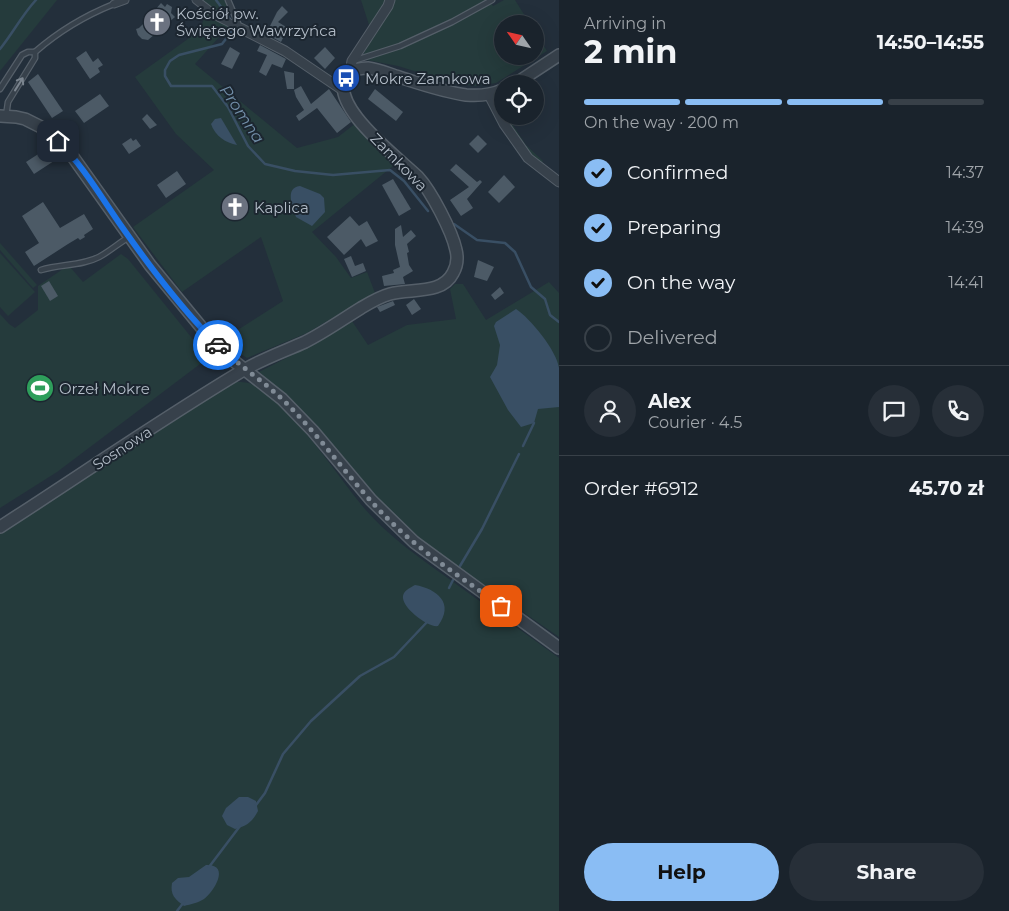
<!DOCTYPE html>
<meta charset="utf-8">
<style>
body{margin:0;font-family:Montserrat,sans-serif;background:#272f38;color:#f1f3f6;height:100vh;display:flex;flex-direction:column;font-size:19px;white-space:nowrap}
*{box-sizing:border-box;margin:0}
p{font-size:16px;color:#9fa4a9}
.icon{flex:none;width:28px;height:28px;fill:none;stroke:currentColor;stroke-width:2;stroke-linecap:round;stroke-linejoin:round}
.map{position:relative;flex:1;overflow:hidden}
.drawer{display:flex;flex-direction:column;background:#1a232c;width:450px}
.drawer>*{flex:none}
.needle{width:32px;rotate:304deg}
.controls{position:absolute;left:494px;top:15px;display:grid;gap:10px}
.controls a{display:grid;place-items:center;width:50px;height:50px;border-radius:50%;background:#1a232c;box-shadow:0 5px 20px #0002,0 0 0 1px #384048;font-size:25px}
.pin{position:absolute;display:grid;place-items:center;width:42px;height:42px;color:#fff;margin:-21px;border-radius:10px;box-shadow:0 2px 8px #0006}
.courier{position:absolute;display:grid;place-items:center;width:50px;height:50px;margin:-25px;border:4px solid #1a73e8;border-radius:50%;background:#fff;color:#222;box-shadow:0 1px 6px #0007}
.summary em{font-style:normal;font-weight:700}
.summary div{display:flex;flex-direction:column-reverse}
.summary{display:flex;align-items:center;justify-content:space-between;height:85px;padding:0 25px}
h1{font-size:32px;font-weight:700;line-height:38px}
.bar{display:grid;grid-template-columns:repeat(4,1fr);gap:8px 5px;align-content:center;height:60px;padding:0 25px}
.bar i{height:6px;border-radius:4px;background:#384048}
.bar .selected{background:#8abdf4}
.bar p{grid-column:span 4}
.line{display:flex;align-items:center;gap:12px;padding:0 25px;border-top:1px solid #384048}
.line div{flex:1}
.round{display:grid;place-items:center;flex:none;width:52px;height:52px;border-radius:26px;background:#272f38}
ol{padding:0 25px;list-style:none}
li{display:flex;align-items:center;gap:15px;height:55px}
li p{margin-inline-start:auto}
li .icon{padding:5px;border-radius:50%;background:#8abdf4;color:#111;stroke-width:4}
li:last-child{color:#9fa4a9}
li i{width:28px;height:28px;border:2px solid #384048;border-radius:50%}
.action{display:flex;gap:10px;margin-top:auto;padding:10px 25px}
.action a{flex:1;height:58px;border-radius:30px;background:#8abdf4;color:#111;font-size:20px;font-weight:700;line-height:58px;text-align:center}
.action a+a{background:#272f38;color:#f1f3f6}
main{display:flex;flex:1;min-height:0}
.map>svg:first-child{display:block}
.green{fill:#253b3c}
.water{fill:#394f64}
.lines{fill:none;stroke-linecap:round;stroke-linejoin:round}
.stream{stroke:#394f64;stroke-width:2.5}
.building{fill:#4c5a66}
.service-casing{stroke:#555f69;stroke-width:7}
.pedestrian-casing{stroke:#555f69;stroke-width:9}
.minor-casing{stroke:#555f69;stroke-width:11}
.tertiary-casing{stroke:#555f69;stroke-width:14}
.service{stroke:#37414b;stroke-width:4.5}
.pedestrian{stroke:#37414b;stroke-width:7}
.minor{stroke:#37414b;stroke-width:9}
.tertiary{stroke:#37414b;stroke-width:11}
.oneway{stroke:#7b858f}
.done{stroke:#808b96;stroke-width:5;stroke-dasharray:0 9}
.route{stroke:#1a73e8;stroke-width:6}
.labels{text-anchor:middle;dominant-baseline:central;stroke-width:4;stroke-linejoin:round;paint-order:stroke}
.poi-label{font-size:15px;fill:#b2bcc7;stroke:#1c2630;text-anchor:start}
.street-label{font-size:15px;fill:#b2bcc7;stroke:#1c2630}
.water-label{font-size:16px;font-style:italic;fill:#7390aa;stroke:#1c2630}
</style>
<main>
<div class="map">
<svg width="559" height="911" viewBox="0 0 559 911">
<rect width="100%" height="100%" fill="#232f3b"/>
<!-- green -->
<g class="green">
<polygon points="0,0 57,0 0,71"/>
<polygon points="201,0 224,0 227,6 223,15"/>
<polygon points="361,0 386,0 384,6 370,28"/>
<polygon points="393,0 489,0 493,6 504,0 515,0 530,24 502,24 502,56 535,56 535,32 547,51 496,83 476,86 456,84 398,66 362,59 365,51"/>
<polygon points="207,12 229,26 195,64 297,148 338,137 356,123 393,166 312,232 336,257 351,278 367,272 375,293 307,333 247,358 233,349 222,340 283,301 261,237 182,292 133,227 214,170 176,134 135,77 199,31"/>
<path d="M502 94V116H507L526 145 543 161 540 165C527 153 506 130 501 113 498 106 500 100 502 94Z"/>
<polygon points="0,243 37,285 33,288 0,250"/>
<polygon points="0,253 35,292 8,316 0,307"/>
<polygon points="121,254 128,259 208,358 57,472 0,508 0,314 9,324 15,328 38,310 38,286 63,269 70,267 83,282"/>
<polygon points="549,282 559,293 559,637 406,531 296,407 259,372 294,354 352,321 368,345 407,325 456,319 450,289 455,284 463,284 486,320"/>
<path d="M235 382C243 382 250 382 257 387 299 415 332 469 364 508 387 535 417 556 445 576 483 604 521 630 559 658V911H0V532Z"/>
</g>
<!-- water -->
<g class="water">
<path d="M221 118 237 145C226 143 215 136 211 124L215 119Z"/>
<path d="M300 186 320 194 324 198 325 212 312 226 296 217C293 207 284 188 300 186Z"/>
<path d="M516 309C530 318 557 351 559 368 559 380 559 394 559 407L538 409 534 423 521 427 508 410 490 377 497 365 500 345 494 326 496 322Z"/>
<path d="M415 585C437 589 455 603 438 626 428 628 401 607 403 596 404 590 410 588 415 585Z"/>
<path d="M239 797H248L256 801 258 811C252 822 247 826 235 829L227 825 222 816 226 808Z"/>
<path d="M206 865C231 864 214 892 204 899 198 903 191 904 184 906 175 899 170 895 172 883L178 878 189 877Z"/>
</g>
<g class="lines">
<!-- stream -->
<g class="stream">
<polyline points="216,0 230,19"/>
<polyline points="232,31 222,44 179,55 170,61 165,70 165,76 171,86 212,86 228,107 248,146 265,164 295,171 333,175 390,170 404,181 428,211"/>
<path d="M0 49C13 33 22 15 36 0"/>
<polyline points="454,224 477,240 505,243 515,252 531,287 545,299 550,315 559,322"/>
<polyline points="523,446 534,423"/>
<polyline points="460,566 482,529 519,454"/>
<polyline points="449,588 453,580"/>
<polyline points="256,805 265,793 283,754 311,721 360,676 394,657 428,621"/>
<polyline points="209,867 240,826"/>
<polyline points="177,911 184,902"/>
</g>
</g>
<!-- building -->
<g class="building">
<polygon points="161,3 165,7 167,4 172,7 171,13 175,17 148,40 142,39 138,35 136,29 139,28 156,11 155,10"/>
<polygon points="282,6 288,12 278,22 288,28 281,42 266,34 277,12"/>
<polygon points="260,45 286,59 282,68 272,64 266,76 259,72 267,55 257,51"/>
<polygon points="230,47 240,53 232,69 221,64"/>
<polygon points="325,47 335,58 325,69 314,58"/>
<polygon points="86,51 93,62 98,58 103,65 98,68 100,72 90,79 76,58"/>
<polygon points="284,71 294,73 294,89 287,89"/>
<polygon points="38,74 63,111 52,118 28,82"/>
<polygon points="301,86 311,104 329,89 351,122 337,133 317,108 299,121 296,116 304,110 296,97 294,90"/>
<polygon points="375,89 403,112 396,121 368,99"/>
<polygon points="100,94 109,106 84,123 75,111"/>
<polygon points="147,114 157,125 150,129 142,119"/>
<polygon points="478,135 487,144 478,153 469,144"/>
<polygon points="131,138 133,141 136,139 141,146 129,154 122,144"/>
<polygon points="46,149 54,161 34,174 26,162"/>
<polygon points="456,164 477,182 480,180 482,182 467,199 473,208 461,216 450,200 469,187 450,170"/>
<polygon points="177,171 186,184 166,198 157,185"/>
<polygon points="504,175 515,187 499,203 488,192"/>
<polygon points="393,179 411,209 399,216 382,185"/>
<polygon points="43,202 60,228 84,214 93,229 84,235 85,237 80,240 78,238 68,244 34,266 25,252 39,243 22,216"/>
<polygon points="350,216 359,226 367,221 378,241 366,247 361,239 344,255 327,237"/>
<polygon points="401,225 403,237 411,230 416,236 407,244 409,252 407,253 409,265 413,271 403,277 405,284 384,286 382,276 394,273 393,270 400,267 395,245 395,229"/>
<polygon points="351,256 355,266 363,263 366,271 352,277 344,259"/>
<polygon points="478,260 494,267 487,281 474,277"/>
<polygon points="49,281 58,296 50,301 41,286"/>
<polygon points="500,287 504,293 495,300 491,295"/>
<polygon points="414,299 421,309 412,315 406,305"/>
<polygon points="393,301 395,305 380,312 377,307"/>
</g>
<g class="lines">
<defs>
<g id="service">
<polyline points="228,0 240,28"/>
<polyline points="353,61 400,46 452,22 492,0"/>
<polyline points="0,89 22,55 28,52 35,52"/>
<path d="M6 116 8 102 35 58V52C59 31 84 16 114 4"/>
<path d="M41 270C60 264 82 266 99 257 110 251 119 243 129 237"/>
</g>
<g id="pedestrian">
<polyline points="196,0 218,17 240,28"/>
<polyline points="114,4 125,0"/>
</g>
<g id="minor">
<polyline points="240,28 285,51 344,91"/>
<polyline points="350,73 352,61 388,6 390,0"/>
<polyline points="489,95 504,124 528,158 559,182"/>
</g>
<g id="tertiary">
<polyline points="515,84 559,55"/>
<polyline points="0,116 16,117 25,119 43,128 73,157 150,265 206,333 235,362 282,399 313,431 371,500 414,542 559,648"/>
<path d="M0 527C81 475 160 420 242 371 262 359 285 351 305 342 325 332 343 319 361 308 371 302 379 297 390 294 411 288 442 295 453 273 457 266 458 258 456 250 452 231 431 191 418 177 401 160 320 100 350 73 355 69 362 68 368 68 378 69 389 74 399 77 421 84 444 92 466 95 479 96 491 95 502 90"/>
</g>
</defs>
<!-- service casing -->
<use href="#service" class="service-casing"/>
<!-- pedestrian casing -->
<use href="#pedestrian" class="pedestrian-casing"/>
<!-- minor casing -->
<use href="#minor" class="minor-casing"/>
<!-- tertiary casing -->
<use href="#tertiary" class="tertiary-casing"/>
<!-- service -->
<use href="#service" class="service"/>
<!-- pedestrian -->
<use href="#pedestrian" class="pedestrian"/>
<!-- minor -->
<use href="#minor" class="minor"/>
<!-- tertiary -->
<use href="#tertiary" class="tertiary"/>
</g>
<!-- one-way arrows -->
<defs><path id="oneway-shaft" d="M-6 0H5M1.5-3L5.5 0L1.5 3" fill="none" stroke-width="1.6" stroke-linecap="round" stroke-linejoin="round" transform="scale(1.25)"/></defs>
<use class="oneway" href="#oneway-shaft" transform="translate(19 84) rotate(-58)"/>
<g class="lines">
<!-- done -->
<path class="done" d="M218 345C238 365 262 380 282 399 322 437 352 484 391 522 424 554 464 579 501 606"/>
<!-- route -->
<path class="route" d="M58 141C84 167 101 197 122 227 150 267 183 311 218 345"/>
</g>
<!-- icons -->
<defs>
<symbol id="church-disc" viewBox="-11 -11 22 22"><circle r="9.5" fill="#6b7280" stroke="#1c2630"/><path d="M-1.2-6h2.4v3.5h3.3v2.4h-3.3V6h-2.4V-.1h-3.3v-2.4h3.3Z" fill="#fff"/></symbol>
<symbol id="bus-disc" viewBox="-11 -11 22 22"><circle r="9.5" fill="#1a4fb4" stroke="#1c2630"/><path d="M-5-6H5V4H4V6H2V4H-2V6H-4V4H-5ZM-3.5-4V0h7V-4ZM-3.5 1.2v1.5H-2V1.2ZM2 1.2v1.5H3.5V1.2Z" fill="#fff"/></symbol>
<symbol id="stadium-disc" viewBox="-11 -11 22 22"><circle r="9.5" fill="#2e9e5b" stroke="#1c2630"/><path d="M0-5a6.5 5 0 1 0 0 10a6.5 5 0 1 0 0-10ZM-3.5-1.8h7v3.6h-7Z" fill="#fff"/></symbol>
</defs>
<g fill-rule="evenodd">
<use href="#church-disc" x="141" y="6" width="32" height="32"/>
<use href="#bus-disc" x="330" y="62" width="32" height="32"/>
<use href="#church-disc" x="219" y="191" width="32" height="32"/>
<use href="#stadium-disc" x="24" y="372" width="32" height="32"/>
</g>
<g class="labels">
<!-- poi labels -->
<g class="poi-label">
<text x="176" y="13">Kościół pw.<tspan x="176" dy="17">Świętego Wawrzyńca</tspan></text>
<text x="365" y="78">Mokre Zamkowa</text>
<text x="254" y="207">Kaplica</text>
<text x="59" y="388">Orzeł Mokre</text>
</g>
<!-- street labels -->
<g class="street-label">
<text transform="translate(399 162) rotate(46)">Zamkowa</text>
<text transform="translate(122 448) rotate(-33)">Sosnowa</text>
</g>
<!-- water labels -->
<g class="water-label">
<text transform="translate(242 114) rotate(56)">Promna</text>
</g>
</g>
</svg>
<div class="controls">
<a><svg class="needle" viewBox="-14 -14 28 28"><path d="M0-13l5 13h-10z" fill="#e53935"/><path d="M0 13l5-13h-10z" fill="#9fa4a9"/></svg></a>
<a><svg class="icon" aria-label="locate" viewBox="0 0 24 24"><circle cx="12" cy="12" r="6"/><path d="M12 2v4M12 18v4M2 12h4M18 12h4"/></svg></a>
</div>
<div class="pin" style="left:501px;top:606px;background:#ea580c"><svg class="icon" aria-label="bag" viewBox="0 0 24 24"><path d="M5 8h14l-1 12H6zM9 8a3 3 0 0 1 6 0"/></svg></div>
<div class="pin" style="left:58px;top:141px;background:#1f2937"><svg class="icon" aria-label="home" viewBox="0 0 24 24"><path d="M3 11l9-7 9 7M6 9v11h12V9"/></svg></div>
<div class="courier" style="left:218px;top:345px"><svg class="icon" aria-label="car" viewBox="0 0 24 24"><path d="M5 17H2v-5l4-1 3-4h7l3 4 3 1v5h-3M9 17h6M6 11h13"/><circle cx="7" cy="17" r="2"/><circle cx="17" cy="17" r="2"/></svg></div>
</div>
<section class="drawer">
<div class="summary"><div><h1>2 min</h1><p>Arriving in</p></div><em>14:50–14:55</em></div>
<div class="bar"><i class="selected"></i><i class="selected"></i><i class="selected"></i><i></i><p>On the way · 200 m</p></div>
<ol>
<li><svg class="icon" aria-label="check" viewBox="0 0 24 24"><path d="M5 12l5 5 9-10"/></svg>Confirmed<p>14:37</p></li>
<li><svg class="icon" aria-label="check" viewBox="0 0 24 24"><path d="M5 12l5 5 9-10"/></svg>Preparing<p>14:39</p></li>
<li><svg class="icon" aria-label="check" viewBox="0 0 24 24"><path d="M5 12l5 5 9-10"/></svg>On the way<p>14:41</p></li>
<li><i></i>Delivered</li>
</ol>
<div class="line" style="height:90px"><a class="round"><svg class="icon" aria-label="person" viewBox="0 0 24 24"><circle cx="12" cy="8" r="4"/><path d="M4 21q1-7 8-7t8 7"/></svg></a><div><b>Alex</b><p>Courier · 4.5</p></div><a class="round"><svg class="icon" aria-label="chat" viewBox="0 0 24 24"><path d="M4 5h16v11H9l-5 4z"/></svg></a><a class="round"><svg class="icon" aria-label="phone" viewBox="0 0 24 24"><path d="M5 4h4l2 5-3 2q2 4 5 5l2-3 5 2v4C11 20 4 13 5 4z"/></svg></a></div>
<div class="line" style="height:65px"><div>Order #6912</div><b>45.70 zł</b></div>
<div class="action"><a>Help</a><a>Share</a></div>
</section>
</main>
